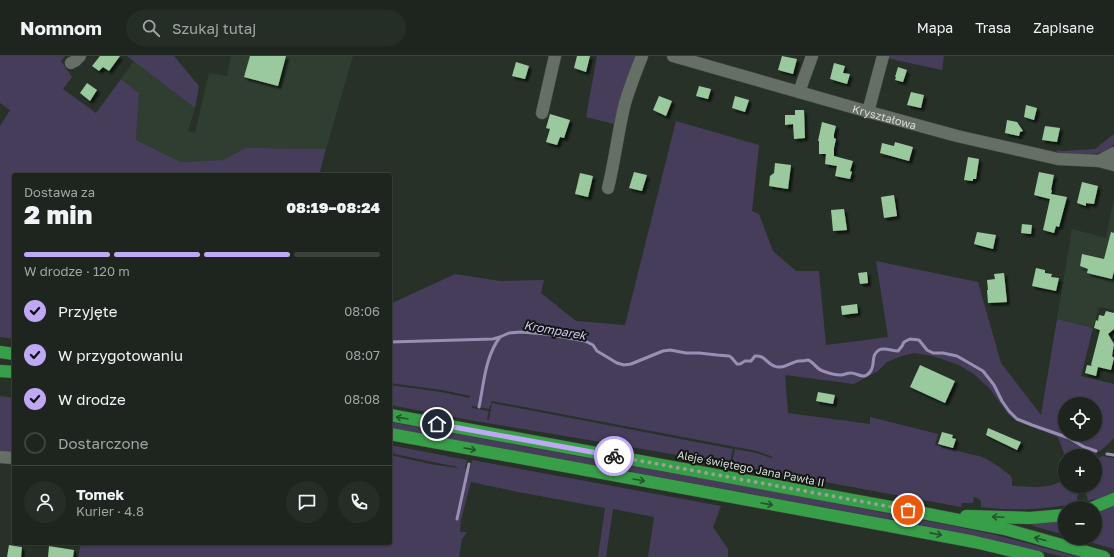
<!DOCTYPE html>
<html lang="pl">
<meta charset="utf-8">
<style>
body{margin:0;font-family:"Golos Text",sans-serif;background:#252d27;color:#f1f3f6;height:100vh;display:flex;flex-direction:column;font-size:15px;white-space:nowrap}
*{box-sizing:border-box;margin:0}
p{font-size:13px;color:#a0a5a4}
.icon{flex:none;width:22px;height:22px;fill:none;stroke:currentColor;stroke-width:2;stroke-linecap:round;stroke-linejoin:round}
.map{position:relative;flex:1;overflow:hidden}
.side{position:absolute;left:12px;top:117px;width:380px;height:372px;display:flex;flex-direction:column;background:#1d251e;border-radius:4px;box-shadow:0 1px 3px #0004,0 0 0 1px #3b423c}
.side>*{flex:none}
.fabs{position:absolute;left:1058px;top:341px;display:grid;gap:8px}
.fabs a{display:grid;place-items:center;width:44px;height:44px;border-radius:50%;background:#1d251e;box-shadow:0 1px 3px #0004,0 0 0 1px #3b423c;font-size:20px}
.pin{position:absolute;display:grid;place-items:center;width:34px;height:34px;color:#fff;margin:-17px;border:2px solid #fff;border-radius:50%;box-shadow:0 1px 4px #0007}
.courier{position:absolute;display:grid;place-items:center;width:40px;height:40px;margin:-20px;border:3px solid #bfa9f4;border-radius:50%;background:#fff;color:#222;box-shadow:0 1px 5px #0007}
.overview em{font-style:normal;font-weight:800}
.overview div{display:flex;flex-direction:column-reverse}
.overview{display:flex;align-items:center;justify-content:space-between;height:68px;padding:0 12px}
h1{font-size:26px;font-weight:800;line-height:30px}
.bar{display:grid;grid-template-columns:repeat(4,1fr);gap:6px 4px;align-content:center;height:48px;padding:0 12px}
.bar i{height:5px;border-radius:3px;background:#3b423c}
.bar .current{background:#bfa9f4}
.bar p{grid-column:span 4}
.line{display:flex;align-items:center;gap:10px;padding:0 12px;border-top:1px solid #3b423c}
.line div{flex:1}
.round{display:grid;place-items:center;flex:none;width:42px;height:42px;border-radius:21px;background:#252d27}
ol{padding:0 12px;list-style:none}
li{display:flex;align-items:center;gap:12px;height:44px}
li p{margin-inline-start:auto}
li .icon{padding:4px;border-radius:50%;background:#bfa9f4;color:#111;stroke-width:4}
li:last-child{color:#a0a5a4}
li i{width:22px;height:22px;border:2px solid #3b423c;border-radius:50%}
header{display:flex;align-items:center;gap:24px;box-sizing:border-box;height:56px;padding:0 20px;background:#1d251e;border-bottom:1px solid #3b423c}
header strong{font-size:19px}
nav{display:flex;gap:22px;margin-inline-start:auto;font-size:14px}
.search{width:280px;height:36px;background:#252d27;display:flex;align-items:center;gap:10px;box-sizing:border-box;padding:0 14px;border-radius:22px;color:#a0a5a4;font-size:15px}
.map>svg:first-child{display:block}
.built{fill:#303e31}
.green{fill:#463d5a;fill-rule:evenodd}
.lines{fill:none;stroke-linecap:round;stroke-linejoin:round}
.stream{stroke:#988fb2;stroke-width:3}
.building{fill:#99c99c;filter:url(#shadow)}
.minor-casing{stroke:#474f47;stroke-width:13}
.highway-casing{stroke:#474f47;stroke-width:13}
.minor{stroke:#656f65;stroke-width:12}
.highway{stroke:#389f49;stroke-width:12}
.oneway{stroke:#24542b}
.done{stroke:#99a099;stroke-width:4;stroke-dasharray:0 7.2}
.route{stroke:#bfa9f4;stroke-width:5}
.labels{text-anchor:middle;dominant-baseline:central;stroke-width:4;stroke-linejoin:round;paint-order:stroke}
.street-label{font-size:11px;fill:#d6dcd6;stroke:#131713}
.water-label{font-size:12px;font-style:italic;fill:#d2c5f4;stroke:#131713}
</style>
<header>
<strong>Nomnom</strong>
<div class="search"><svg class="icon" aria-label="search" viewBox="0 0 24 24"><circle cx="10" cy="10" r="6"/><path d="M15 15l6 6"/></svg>Szukaj tutaj</div>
<nav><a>Mapa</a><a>Trasa</a><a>Zapisane</a></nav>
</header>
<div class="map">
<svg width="1114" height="501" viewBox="0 0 1114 501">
<defs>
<filter id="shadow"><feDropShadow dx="3" dy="3" stdDeviation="1" flood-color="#0009"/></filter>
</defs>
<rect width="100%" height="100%" fill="#273128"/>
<!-- built -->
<g class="built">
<polygon points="231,0 353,0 326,93 261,92 245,92 223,104 181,106 136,84 139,37 121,23 134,5 195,52 188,75 195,77 209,17 227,20"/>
<polygon points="1114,142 1114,254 1099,251 1093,272 1057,263 1072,173 1106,182"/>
</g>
<!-- green -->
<g class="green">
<polygon points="0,0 65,0 61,5 72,21 63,33 96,57 121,23 139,37 136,84 181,106 223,104 245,92 261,92 326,93 319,119 14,119 14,283 0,281 0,70 10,54 0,47"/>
<polygon points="127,0 174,0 199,30 195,52"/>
<polygon points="597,0 639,0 618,69 586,61"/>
<polygon points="885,0 944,0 942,14 886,2 874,47 877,53 876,53 873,44"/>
<path d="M676 65 759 89 752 155 759 158 773 195 796 215H819L826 289 888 281 876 205 978 226 1001 307 1041 359 1057 263 1093 272 1081 320 1114 328V382C1108 388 1100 397 1091 399 1083 402 1073 400 1065 400L1058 381 1015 364 1008 358 990 333 975 319 959 309 933 300 914 297 902 300 887 306 878 315 854 328 785 319 788 357 870 368V361L938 378 935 389 973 399C987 400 1000 412 1011 420L1012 423V430C1030 430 1050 435 1065 422V430H1095V404L1102 400 1114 402V437L1095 446 1094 443 1088 445 1085 433C1079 436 1076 440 1077 447 1045 454 1014 455 981 451V445L979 443 974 441 973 447H962L961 451 666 397 475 365 390 349V329L441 336 470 342V340L442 334 390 327V248L455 218 500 225 544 224 541 237 576 265 625 269ZM492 345 757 395 773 401 772 402 756 397 735 393 732 406H730L733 393 492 347 489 364H487L489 355 472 352V350L489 353ZM1065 348H1095V378H1065Z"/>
<polygon points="1114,78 1114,89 1102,96 1094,98 1058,98 1056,94 1062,95 1095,93"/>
<polygon points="0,340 14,342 14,399 4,397 0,394"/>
<polygon points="390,366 765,434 948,469 992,478 1079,501 1063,501 1008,487 927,470 390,372"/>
<polygon points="390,389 467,404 465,413 470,414 472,404 721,450 713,471 728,493 728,501 648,501 654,461 613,453 606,501 598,501 605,452 518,436 471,426 461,464 460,476 467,476 462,483 459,501 78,501 81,487 390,487 390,399 430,408 457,412 457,411 390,397"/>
<polygon points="1114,449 1114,493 1076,482 1095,482 1095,457"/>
<polygon points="1065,464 1065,479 1033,470 1032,467"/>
</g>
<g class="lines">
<!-- stream -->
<g class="stream">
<path d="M390 286 493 283 500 281 509 277 521 276 546 278 585 285 593 289 597 295 617 307 624 309 631 308 663 295 670 294 686 297H699L717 299 729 300 731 301 737 308H740L745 305H751L755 300C765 299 766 307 774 310 783 314 791 306 799 305 803 305 805 305 808 304 814 306 816 313 823 315 828 317 835 319 841 319 844 319 847 317 850 317 857 316 863 325 870 316 876 309 870 299 879 294 884 291 892 295 898 295L902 290 904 286 910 283 919 284 927 294 933 297H943L957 300 983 315 994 329 1002 345 1009 355 1017 363 1032 369 1069 382 1084 391 1096 395"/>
<path d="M479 351C484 327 485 301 500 281"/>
<polyline points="1107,398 1114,399"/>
<polyline points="457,463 469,408"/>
</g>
</g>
<!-- building -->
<g class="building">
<polygon points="100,0 120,0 109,15 103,11 99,15 92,10"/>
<polygon points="250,0 286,0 278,30 244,21"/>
<polygon points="577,0 590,0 586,16 574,12"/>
<polygon points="782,0 797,3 793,18 778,14"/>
<polygon points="516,6 529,10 525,23 512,20"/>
<polygon points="834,7 845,10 843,17 850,18 847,28 830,23"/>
<polygon points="898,11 907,14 903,26 895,24 896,21 895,21"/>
<polygon points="87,27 97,34 90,45 80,37"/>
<polygon points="699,30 711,33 708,43 696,40"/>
<polygon points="911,36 924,39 921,52 907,49"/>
<polygon points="659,40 672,45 666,60 653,54"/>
<polygon points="735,40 749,44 745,56 732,52"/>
<polygon points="1026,49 1037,52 1034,64 1024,61"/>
<polygon points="795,54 804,54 805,82 794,83 793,68 785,69 785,59 795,59"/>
<polygon points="550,58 570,64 564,82 560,81 557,89 546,86 550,73 546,72"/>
<polygon points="1007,64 1017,66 1023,75 1020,76 1019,80 1005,77"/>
<polygon points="822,66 836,70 834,78 834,82 836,83 834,92 834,100 853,105 850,115 852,116 850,123 835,120 837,110 825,108 826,98 819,98 819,85 818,85"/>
<polygon points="1045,70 1060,72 1057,86 1042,84"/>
<polygon points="895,86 913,91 909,105 880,97 882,87 894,90"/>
<polygon points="968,101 979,103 976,123 973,123 973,125 964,124"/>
<polygon points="775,107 791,109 788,133 769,130 770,120 774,117"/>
<polygon points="634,116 647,119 642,135 629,132"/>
<polygon points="1039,116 1054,119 1051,134 1052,134 1051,138 1067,141 1059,171 1056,170 1054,177 1043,174 1050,143 1034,139"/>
<polygon points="580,117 593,120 588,141 575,138"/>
<polygon points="1082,126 1098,130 1094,148 1086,147 1086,150 1077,147"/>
<polygon points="894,139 897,160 884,162 881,141"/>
<polygon points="844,153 847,174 833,175 831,154"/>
<polygon points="1022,168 1032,169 1031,178 1021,177"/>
<polygon points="977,176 996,179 993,193 974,188"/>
<polygon points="1111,176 1114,177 1114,215 1112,223 1087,217 1088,213 1080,210 1082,198 1104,203"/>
<polygon points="1036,212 1045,214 1045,217 1052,218 1051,221 1059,222 1056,235 1032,230"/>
<polygon points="867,216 868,227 860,228 858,217"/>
<polygon points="1004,217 1007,246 988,247 987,234 988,234 987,224 995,223 994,218"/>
<polygon points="857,248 858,257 842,259 841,250"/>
<polygon points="1106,255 1114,257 1114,273 1108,278 1114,288 1112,300 1114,302 1111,314 1098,311 1096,320 1085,317 1087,309 1092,310 1091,309 1100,274 1094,272 1096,264 1098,265 1099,259 1104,260"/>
<polygon points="920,309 955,325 945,347 910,331"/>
<polygon points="818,336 835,339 833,348 816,345"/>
<polygon points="988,372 1021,386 1017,394 986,379"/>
<polygon points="942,376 953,379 952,382 956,383 953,392 938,388"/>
<polygon points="9,489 22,491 21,501 7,501"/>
<polygon points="49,490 74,494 73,501 48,501"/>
</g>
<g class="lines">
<defs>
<g id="minor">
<path id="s1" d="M673 0 862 54 957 80 1058 103 1099 105 1114 109"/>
<polyline points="71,7 75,5 80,0"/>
<polyline points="799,36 812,0"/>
<polyline points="868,56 883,0"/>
<polyline points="542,57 555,0"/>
<polyline points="1099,105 1114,97"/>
<path d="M608 132C615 104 618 75 625 47 630 31 636 15 642 0"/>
<polyline points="0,401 14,402"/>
</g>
<g id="highway">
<polyline points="0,296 14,298"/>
<polyline points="0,315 14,316"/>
<polyline points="390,359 923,457 1005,473 1104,501"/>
<polyline points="390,378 890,470 975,486 1038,501"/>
<polyline points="1092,452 1114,443"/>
<polyline points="966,460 1030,462 1065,459"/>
</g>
</defs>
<!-- minor casing -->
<use href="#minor" class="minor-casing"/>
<!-- highway casing -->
<use href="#highway" class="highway-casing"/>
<!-- minor -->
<use href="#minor" class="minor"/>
<!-- highway -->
<use href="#highway" class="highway"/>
</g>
<!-- one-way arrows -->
<defs><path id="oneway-shaft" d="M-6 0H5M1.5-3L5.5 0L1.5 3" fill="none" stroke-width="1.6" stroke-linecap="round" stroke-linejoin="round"/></defs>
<g class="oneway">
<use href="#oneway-shaft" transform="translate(402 362) rotate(-170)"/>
<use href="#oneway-shaft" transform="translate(470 393) rotate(10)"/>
<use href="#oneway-shaft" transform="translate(639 424) rotate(10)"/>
<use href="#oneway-shaft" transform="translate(767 448) rotate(10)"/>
<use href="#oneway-shaft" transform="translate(998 461) rotate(-177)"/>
<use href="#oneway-shaft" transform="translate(936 478) rotate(11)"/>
<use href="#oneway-shaft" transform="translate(1040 483) rotate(-165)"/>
</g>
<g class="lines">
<!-- done -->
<polyline class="done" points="614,400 908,454"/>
<!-- route -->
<polyline class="route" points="437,368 614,400"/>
</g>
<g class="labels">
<!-- street labels -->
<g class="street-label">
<text stroke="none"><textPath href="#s1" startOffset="220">Kryształowa</textPath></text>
<text transform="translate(751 412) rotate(11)">Aleje świętego Jana Pawła II</text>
</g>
<!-- water labels -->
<g class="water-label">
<text transform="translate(555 274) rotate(10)">Kromparek</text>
</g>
</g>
</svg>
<div class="fabs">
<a><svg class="icon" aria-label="locate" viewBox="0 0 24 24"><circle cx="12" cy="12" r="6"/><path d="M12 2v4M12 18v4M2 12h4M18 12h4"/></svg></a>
<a>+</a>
<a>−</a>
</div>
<div class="pin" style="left:908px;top:454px;background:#ea580c"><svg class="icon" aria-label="bag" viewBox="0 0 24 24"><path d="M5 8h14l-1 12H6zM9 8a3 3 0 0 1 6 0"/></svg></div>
<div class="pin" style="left:437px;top:368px;background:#1f2937"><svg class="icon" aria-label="home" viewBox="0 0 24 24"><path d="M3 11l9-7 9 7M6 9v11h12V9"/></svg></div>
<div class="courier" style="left:614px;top:400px"><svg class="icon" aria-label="bike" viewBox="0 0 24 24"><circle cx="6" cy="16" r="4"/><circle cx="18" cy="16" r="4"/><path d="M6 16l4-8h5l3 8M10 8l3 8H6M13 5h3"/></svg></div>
<section class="side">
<div class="overview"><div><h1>2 min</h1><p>Dostawa za</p></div><em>08:19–08:24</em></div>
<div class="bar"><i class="current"></i><i class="current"></i><i class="current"></i><i></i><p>W drodze · 120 m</p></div>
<ol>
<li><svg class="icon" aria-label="check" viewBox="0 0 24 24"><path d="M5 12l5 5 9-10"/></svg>Przyjęte<p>08:06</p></li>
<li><svg class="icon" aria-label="check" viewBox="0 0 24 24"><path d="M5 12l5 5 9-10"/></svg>W przygotowaniu<p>08:07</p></li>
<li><svg class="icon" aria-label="check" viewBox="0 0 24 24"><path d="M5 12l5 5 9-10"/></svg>W drodze<p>08:08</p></li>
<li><i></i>Dostarczone</li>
</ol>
<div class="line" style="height:72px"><a class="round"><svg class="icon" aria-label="person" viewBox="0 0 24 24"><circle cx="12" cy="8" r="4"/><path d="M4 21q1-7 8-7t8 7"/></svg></a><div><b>Tomek</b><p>Kurier · 4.8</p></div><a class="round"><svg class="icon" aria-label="chat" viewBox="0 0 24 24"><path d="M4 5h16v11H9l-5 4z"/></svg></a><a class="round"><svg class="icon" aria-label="phone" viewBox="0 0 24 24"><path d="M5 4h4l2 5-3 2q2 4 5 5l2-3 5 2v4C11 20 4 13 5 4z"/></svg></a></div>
</section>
</div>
